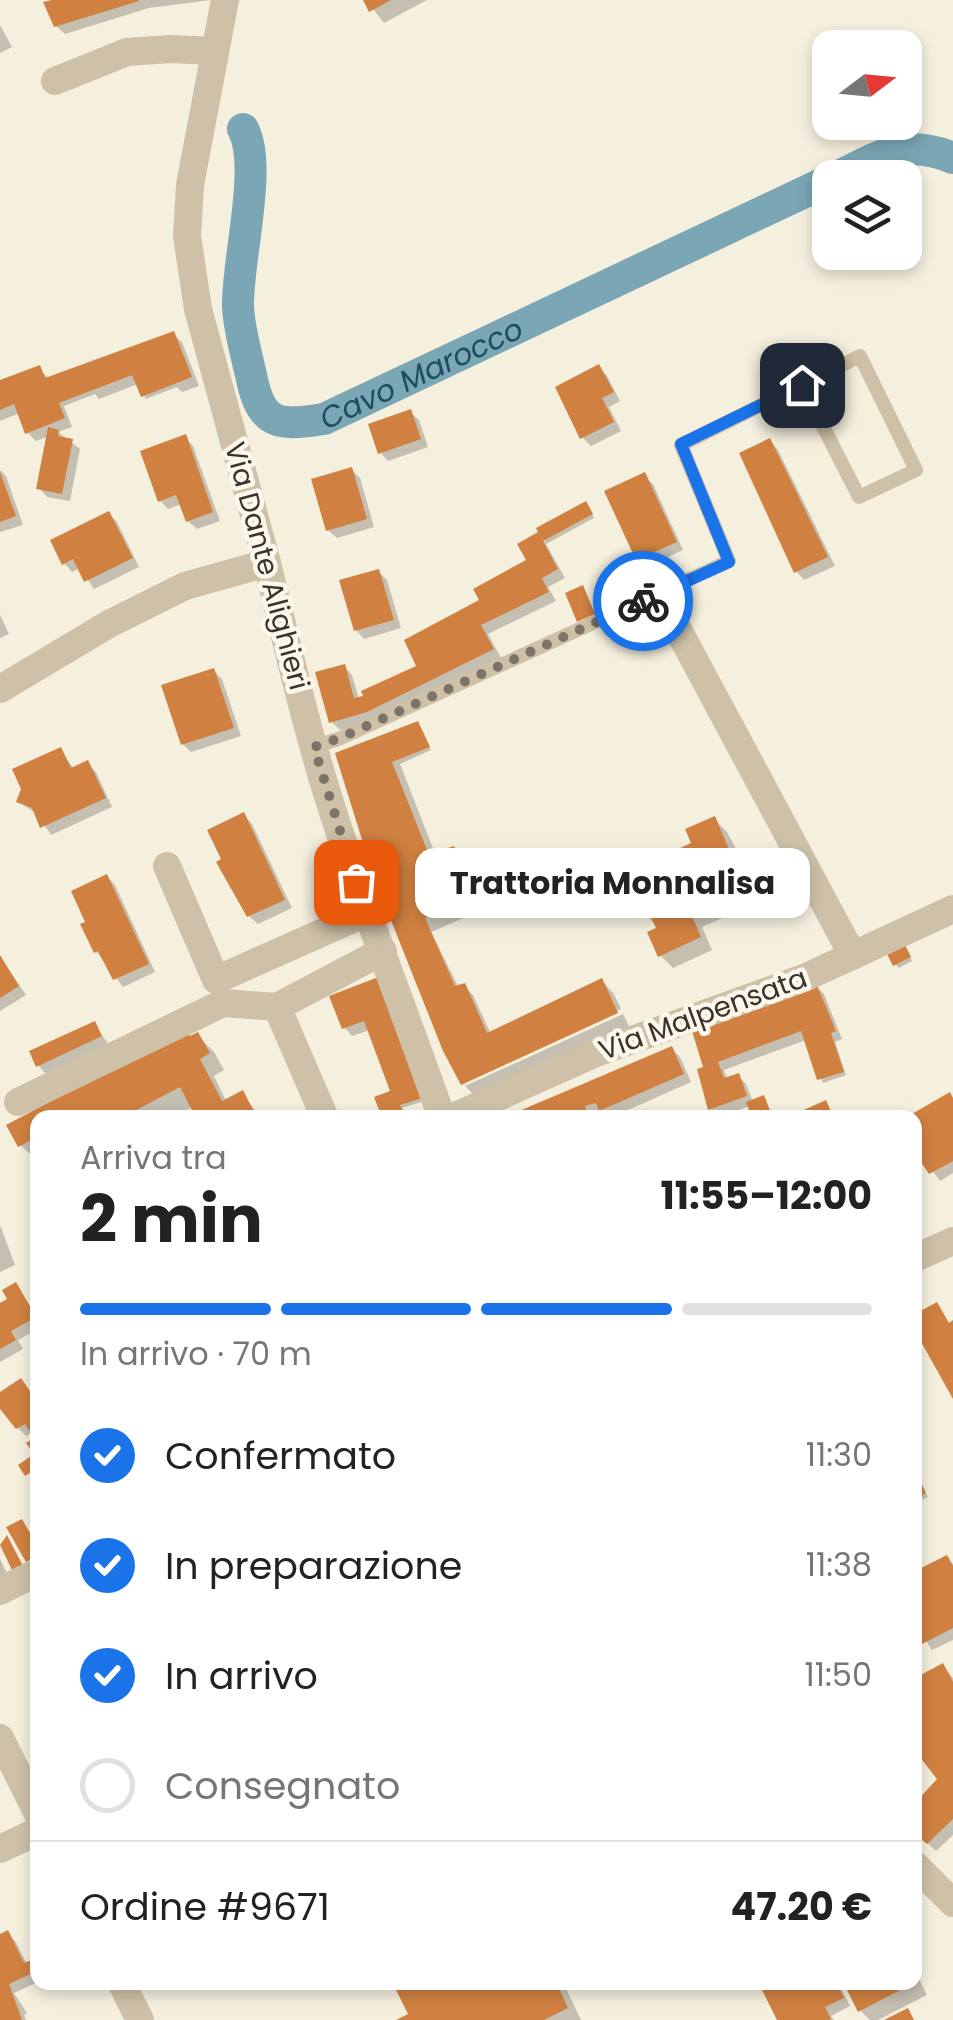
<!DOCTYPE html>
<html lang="it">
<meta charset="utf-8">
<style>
body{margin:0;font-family:Poppins,sans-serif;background:#f2f2f2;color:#222;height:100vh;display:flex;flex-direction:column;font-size:38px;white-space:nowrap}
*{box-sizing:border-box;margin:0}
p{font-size:32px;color:#767676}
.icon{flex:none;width:55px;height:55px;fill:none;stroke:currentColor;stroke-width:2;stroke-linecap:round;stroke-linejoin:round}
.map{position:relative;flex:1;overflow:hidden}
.details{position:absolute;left:30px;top:1110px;width:892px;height:880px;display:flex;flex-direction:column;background:#fff;border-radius:20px;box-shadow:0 5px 15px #0003}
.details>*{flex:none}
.needle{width:65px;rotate:74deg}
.tools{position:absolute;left:812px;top:30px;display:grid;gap:20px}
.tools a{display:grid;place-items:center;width:110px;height:110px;border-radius:20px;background:#fff;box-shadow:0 5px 15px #0003;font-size:50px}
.pin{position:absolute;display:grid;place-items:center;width:85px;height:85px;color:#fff;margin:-42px;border-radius:20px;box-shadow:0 5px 15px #0006}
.courier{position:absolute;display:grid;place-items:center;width:100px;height:100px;margin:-50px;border:8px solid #1a73e8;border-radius:50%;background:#fff;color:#222;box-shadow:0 2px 12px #0007}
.bubble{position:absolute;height:70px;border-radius:20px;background:#fff;box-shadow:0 5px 15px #0003;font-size:32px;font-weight:700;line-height:70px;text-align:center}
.overview em{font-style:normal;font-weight:700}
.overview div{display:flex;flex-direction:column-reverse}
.overview{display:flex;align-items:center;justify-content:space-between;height:170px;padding:0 50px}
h1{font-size:65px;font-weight:700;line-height:75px}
.bar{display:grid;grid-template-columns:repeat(4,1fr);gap:15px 10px;align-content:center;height:120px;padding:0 50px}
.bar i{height:12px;border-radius:8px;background:#e0e0e0}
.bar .selected{background:#1a73e8}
.bar p{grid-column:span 4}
.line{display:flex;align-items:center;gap:25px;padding:0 50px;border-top:2px solid #e0e0e0}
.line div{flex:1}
ol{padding:0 50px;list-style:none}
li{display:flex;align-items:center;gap:30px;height:110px}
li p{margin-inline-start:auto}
li .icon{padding:10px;border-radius:50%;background:#1a73e8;color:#fff;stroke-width:4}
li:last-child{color:#767676}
li i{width:55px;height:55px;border:5px solid #e0e0e0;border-radius:50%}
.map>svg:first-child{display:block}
.shadow{fill:#0003}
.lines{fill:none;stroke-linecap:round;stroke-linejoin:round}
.canal{stroke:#7aa6b5;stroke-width:32}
.building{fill:#d08141}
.service{stroke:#cec1a8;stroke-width:14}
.minor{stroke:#cec1a8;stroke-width:28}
.tertiary{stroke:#cec1a8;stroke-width:28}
.done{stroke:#7c7468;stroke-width:10;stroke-dasharray:0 18}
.route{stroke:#1a73e8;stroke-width:12}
.labels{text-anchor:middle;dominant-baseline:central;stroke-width:9;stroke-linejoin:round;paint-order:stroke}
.street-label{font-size:28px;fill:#3b3229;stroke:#fcf7eb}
.water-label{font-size:30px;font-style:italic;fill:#1a4e60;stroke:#fcf7eb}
</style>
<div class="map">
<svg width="953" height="2020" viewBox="0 0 953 2020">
<rect width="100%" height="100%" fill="#f5efde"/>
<!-- shadow -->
<g class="shadow">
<polygon points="63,0 211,0 149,8 65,34 56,26"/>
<polygon points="366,0 427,0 384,23"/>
<polygon points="0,25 12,47 0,53"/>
<polygon points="173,334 182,342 199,386 182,392 177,387 146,399 138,384 99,399 95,394 64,406 72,427 58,432 80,449 70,501 47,497 39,488 49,436 36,441 27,432 20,413 0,421 0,383 39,368 49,379"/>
<polygon points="599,367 607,376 620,401 609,407 621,431 591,446 582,437"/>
<polygon points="410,412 419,420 428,447 388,461 380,452"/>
<polygon points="185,437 193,446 220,521 197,529 188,521 182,504 168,509 160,500"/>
<polygon points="770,441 778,450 835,566 804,580 796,571"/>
<polygon points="0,470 6,476 23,525 0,532"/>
<polygon points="352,470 360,478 374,527 337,538 328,530"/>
<polygon points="644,476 653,484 683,550 647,567 638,559"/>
<polygon points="589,508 594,518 546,544 565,578 548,587 556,601 488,634 501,658 376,720 340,730 331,721 344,666 352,675 359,699 419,667 482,601 529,561 538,535 546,542 539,529"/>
<polygon points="109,514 117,522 139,567 94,589 80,568 72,572 64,563"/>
<polygon points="379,572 387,580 401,628 364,639 356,630"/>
<polygon points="0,615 9,634 0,638"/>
<polygon points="214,671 222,679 241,736 191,752 183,744"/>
<polygon points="417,723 431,750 400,764 436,856 454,848 466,861 474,880 544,852 558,873 483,903 485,909 431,932 459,988 464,986 473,995 490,1032 602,981 614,994 621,1009 465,1081 465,1086 339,755"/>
<polygon points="60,750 74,769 87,763 96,772 112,807 51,835 37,814 19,802"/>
<polygon points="244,815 252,824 292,908 258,924 249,916"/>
<polygon points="714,819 727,832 763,900 702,927 712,950 673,968 660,955 659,929 640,908 642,857 654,852 662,859 695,845"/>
<polygon points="107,877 115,885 155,972 123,987 96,951"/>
<polygon points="908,952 912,961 899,968 895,964"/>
<polygon points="0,957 26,995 0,1011"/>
<polygon points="380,979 428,1100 402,1108 407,1118 385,1118 393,1093 370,1030 352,1036 344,1027"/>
<polygon points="816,986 824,994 842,1039 835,1042 846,1075 823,1083 806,1040 724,1070 728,1080 738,1076 746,1084 753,1102 763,1098 773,1117 755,1118 750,1106 719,1117 711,1109 700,1070"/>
<polygon points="623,1014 629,1026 476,1097 465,1086"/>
<polygon points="94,1024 109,1045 46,1074 38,1065"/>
<polygon points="187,1033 192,1038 197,1035 214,1052 224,1070 214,1076 226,1101 242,1093 261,1118 199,1118 193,1107 173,1118 38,1118 38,1161 20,1145 10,1126"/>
<polygon points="672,1049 680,1057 691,1082 610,1118 603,1111 590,1115 592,1118 508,1118"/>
<polygon points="953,1099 953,1173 940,1181 921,1155 915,1158 915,1118"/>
<polygon points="0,1225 15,1265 0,1272"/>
<polygon points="16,1285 38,1318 38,1329 18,1340 23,1349 0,1362 0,1306 10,1300"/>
<polygon points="0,1395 38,1405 37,1439 33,1432 26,1436 18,1428 0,1404"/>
<polygon points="915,1475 928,1497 915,1503"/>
<polygon points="947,1558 953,1564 953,1640 932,1650 915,1624 915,1574"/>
<polygon points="0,1559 12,1584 0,1589"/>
<polygon points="943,1666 953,1678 953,1835 936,1851 915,1832 915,1806 940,1779 924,1758 915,1764 915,1681"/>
<polygon points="8,1933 16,1942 27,1964 31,1963 38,1969 38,1982 14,1993 27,2013 24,2015 26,2020 0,2020 0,1937"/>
<polygon points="915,1971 927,1995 878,2020 870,2020 860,2010 915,1982"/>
<polygon points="395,1982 453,1982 456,1987 466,1982 563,1982 581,2020 413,2020"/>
<polygon points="760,1982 838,1982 850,2006 831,2016 834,2020 779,2020"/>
</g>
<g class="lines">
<!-- canal -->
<g class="canal">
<path id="s1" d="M243 129C263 166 237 260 238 306 239 330 246 352 251 375 254 389 258 408 271 417 283 426 309 421 324 419L830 180"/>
<path d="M835 178C879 157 904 137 953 158"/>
</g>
</g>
<!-- building -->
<g class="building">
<polygon points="52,0 139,0 139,1 54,27 43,2"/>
<polygon points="363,0 391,0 369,12"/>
<polygon points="174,331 192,377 141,397 132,375 59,403 65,418 25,434 14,404 0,410 0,380 40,365 45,378"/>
<polygon points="599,364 614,392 602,398 614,422 580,439 555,387"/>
<polygon points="411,409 421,439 378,454 368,424"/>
<polygon points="48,427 59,430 58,436 73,439 62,494 36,489"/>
<polygon points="186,434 213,512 186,522 176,495 158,502 140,451"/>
<polygon points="770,438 828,557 794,573 739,453"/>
<polygon points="352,467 367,519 326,531 311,479"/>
<polygon points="0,472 16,516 0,522"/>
<polygon points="645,472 677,542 636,560 604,491"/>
<polygon points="586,501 593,514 543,541 558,569 542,578 549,592 481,625 494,649 367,712 329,723 315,672 345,664 354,698 363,696 361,691 416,666 404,640 479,600 473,589 526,560 517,544 538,532 536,528"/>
<polygon points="109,511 133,558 84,582 73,559 62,565 50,540"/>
<polygon points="379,569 394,620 354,631 339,580"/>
<polygon points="583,585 595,614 577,622 565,593"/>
<polygon points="214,668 234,728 181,745 161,685"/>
<polygon points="418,721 430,747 392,762 429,855 454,846 468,880 544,849 551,864 425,918 455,986 465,983 487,1033 602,978 618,1013 461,1085 443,1051 373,875 335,753"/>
<polygon points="61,747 71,768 88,760 106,798 40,828 32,808 16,802 21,789 12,769"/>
<polygon points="244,812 285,900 247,917 216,862 221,859 207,830"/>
<polygon points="715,816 733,859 738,857 752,887 691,914 701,937 658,957 647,932 656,928 646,906 638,909 616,861 640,851 641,855 655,849 659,858 691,843 685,829"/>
<polygon points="107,874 149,964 113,980 98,951 94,953 80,924 85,922 71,891"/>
<polygon points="905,945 911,957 893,966 887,954"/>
<polygon points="0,955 19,986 0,998"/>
<polygon points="381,976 426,1097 400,1105 407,1118 382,1118 374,1097 390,1091 364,1021 342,1029 329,996"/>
<polygon points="816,983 836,1031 831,1033 844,1072 817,1080 801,1031 718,1062 724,1078 739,1073 747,1096 708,1110 697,1069 703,1067 692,1031"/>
<polygon points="95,1021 102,1036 36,1067 29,1051"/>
<polygon points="187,1029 190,1036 198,1032 210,1053 200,1059 222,1101 243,1090 254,1112 249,1114 251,1118 196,1118 180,1087 121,1118 38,1118 38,1143 35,1138 18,1147 6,1125"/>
<polygon points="672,1046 684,1074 599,1111 596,1103 585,1106 588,1118 503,1118"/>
<polygon points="950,1092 953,1098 953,1161 929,1174 915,1153 915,1118 905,1118"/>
<polygon points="764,1095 771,1113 752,1118 746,1102"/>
<polygon points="826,1100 834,1118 786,1118"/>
<polygon points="16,1282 36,1317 11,1331 16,1340 0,1349 0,1303 7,1299 2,1290"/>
<polygon points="937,1302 949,1323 953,1320 953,1399 915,1331 915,1314"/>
<polygon points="21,1378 38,1403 38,1483 31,1472 25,1476 18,1465 34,1454 26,1443 34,1438 25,1424 16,1429 0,1409 0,1392"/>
<polygon points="915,1469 926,1493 915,1498"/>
<polygon points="22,1519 38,1547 38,1556 26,1562 6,1527"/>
<polygon points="7,1535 23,1566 12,1570 0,1545"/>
<polygon points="947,1555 953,1566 953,1628 922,1644 915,1630 915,1571"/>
<polygon points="943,1663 953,1682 953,1819 927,1844 915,1834 915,1803 937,1779 919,1756 915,1758 915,1678"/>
<polygon points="8,1930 24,1963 32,1960 37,1971 9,1984 22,2020 0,2020 0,1934"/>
<polygon points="392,1982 447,1982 449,1988 460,1982 556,1982 568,2008 544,2020 396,2020 408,2014"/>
<polygon points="758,1982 836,1982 844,1998 825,2007 831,2019 828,2020 777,2020"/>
<polygon points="843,1982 916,1982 858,2012"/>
<polygon points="908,2008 914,2020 884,2020"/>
</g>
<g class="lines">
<!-- service -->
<polyline class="service" points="314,747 341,738 729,561 681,445 860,356 916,470 859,497 802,385"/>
<!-- minor -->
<g class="minor">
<polyline points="55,81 127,52 170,49 214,51"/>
<path d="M267 563C286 639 303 717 327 793 361 903 404 1009 442 1118"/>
<polyline points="659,594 853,956"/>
<polyline points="167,866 216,980 366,913"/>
<polyline points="18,1102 223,1003 277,1007"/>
<polyline points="325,1118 277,1007 383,951"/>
<polyline points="451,1118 596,1053 804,978 953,909"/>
<polyline points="915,1258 953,1241"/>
<polyline points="0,1591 38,1572"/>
<polyline points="0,1849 38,1831"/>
<polyline points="915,1865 953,1903"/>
</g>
<!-- tertiary -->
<g class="tertiary">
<polyline points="0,689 109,624 185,586 267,563 198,309 187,236 190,185 225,0"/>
<polyline points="0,1738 38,1814"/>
<polyline points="121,1982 140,2020"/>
</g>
</g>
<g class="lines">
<!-- done -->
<polyline class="done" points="356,882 314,747 340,738 643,601"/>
<!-- route -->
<polyline class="route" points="643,601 729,562 681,444 802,385"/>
</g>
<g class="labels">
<!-- street labels -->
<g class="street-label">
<text transform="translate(267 566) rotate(75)">Via Dante Alighieri</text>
<text transform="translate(703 1014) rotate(-20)">Via Malpensata</text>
</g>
<!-- water labels -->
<g class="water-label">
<text stroke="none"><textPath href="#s1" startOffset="458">Cavo Marocco</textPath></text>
</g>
</g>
</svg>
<div class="tools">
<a><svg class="needle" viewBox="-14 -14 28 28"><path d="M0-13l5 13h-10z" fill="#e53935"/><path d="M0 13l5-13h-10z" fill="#767676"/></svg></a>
<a><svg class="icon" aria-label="layers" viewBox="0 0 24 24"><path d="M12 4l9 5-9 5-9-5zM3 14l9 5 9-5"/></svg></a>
</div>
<div class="pin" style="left:356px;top:882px;background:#ea580c"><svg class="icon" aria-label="bag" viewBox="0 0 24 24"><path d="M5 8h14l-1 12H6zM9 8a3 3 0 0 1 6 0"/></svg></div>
<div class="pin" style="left:802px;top:385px;background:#1f2937"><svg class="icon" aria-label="home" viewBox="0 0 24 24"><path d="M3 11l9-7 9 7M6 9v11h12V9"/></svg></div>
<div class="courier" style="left:643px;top:601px"><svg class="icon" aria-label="bike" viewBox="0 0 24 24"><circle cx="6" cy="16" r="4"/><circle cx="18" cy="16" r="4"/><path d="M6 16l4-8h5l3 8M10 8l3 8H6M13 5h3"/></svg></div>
<div class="bubble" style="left:415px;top:848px;width:395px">Trattoria Monnalisa</div>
<section class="details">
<div class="overview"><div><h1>2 min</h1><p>Arriva tra</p></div><em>11:55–12:00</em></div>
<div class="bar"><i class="selected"></i><i class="selected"></i><i class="selected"></i><i></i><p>In arrivo · 70 m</p></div>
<ol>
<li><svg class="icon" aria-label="check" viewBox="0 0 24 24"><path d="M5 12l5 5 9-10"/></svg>Confermato<p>11:30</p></li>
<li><svg class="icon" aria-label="check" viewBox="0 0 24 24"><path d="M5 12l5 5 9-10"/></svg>In preparazione<p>11:38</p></li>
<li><svg class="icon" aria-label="check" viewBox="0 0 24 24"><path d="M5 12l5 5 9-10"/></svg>In arrivo<p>11:50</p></li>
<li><i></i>Consegnato</li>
</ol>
<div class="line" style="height:130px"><div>Ordine #9671</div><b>47.20 €</b></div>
</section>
</div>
